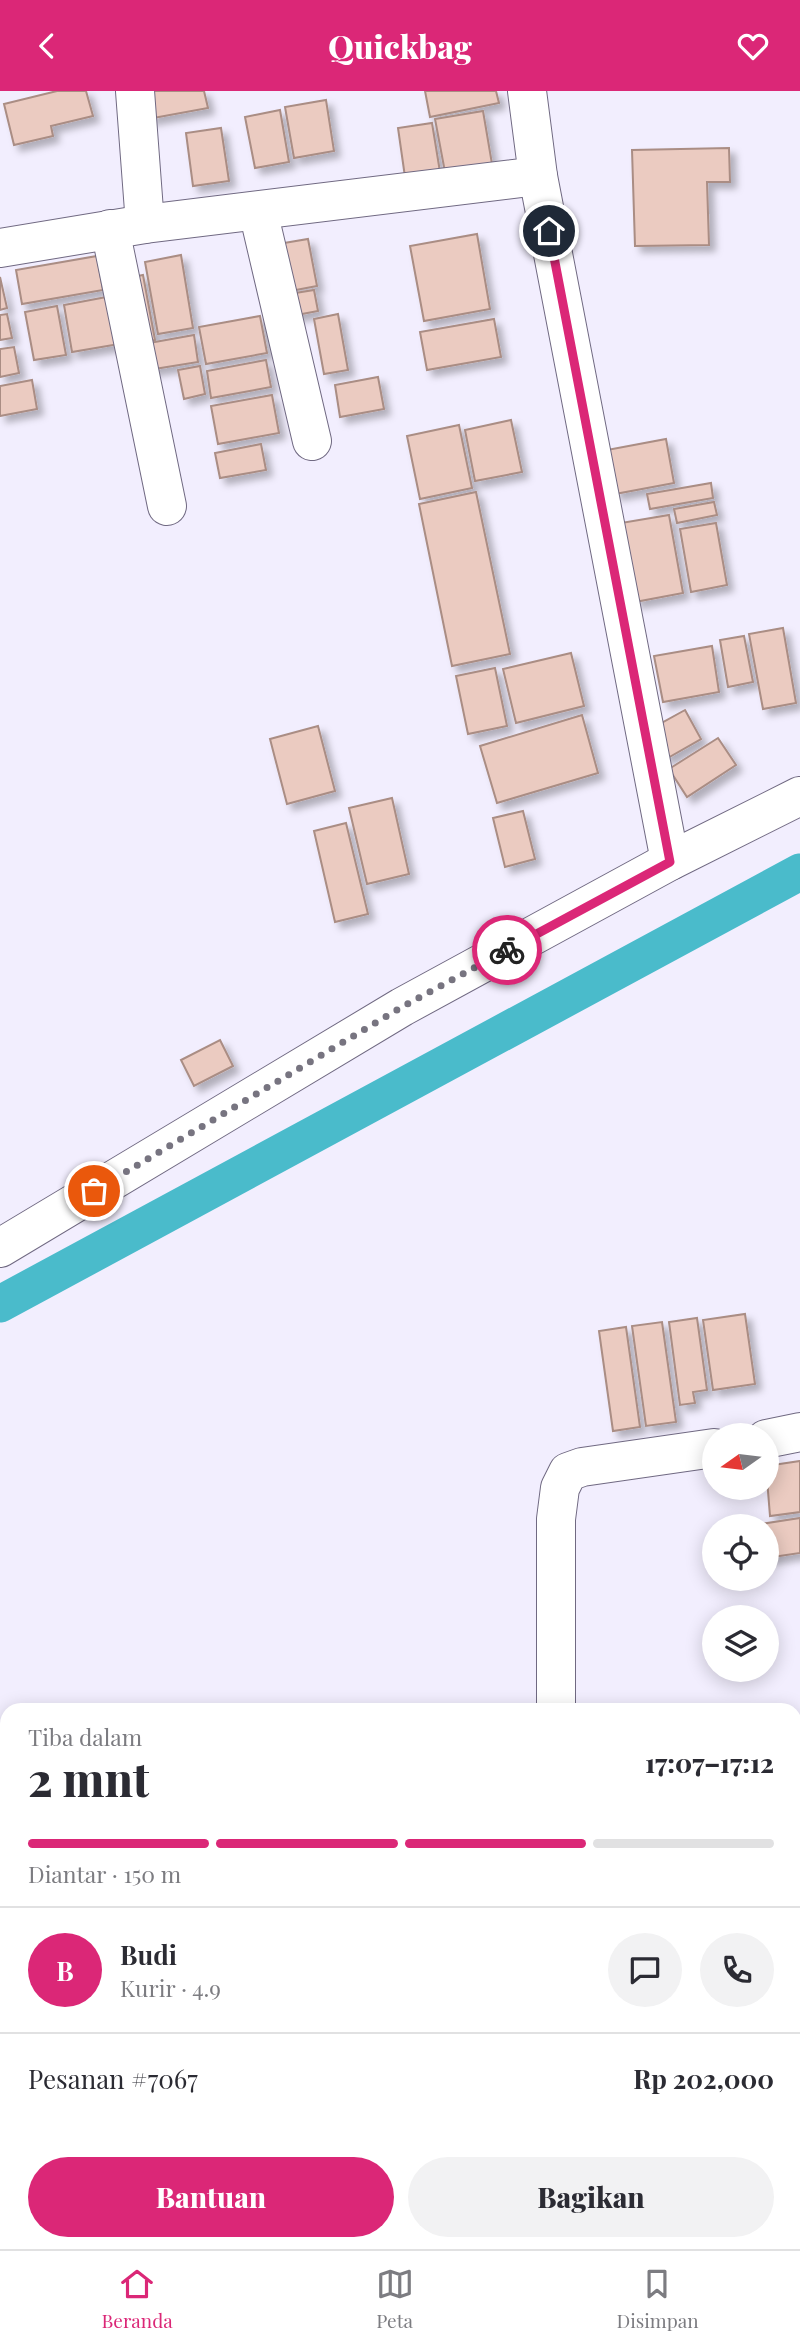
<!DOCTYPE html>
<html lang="id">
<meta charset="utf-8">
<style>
body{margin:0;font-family:"Playfair Display",serif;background:#f2f2f3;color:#2b2b33;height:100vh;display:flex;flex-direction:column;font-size:26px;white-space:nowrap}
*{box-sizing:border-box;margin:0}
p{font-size:23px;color:#7c7c81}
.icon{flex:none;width:38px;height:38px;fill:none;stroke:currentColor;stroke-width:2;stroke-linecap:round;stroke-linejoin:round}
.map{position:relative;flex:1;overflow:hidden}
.drawer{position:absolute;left:0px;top:1612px;width:802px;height:548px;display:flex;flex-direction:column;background:#fff;border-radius:21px 21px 0 0;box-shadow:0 4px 18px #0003}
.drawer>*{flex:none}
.needle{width:46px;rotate:256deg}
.controls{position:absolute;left:702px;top:1332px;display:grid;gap:14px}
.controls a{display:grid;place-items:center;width:77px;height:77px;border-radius:50%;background:#fff;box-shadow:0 4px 18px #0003;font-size:35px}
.pin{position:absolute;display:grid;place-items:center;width:60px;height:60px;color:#fff;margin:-30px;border:4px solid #fff;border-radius:50%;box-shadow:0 2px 7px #0007}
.courier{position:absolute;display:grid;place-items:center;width:70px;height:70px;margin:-35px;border:5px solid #db2777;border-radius:50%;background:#fff;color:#222;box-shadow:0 2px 9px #0007}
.summary em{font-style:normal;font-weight:800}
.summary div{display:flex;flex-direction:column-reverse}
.summary{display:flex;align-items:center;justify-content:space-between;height:119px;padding:0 28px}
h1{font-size:46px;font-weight:800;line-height:52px}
.bar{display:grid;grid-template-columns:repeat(4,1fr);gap:10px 7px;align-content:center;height:84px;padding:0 28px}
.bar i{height:9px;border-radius:5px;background:#e1e1e2}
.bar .current{background:#db2777}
.bar p{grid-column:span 4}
.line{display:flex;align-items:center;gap:18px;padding:0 28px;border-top:2px solid #e1e1e2}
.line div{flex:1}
.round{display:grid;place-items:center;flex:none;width:74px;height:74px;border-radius:37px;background:#f2f2f3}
.primary-button{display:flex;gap:14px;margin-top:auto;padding:14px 28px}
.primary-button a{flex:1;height:80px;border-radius:42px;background:#db2777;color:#fff;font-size:28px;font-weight:800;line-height:80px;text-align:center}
.primary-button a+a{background:#f2f2f3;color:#2b2b33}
header{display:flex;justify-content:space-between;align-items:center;height:91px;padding:0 28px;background:#db2777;color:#fff;font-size:32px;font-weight:800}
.tab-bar{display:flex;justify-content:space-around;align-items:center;height:98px;border-top:2px solid #e1e1e2;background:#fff;font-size:19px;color:#7c7c81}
.tab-bar a{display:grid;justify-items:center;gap:4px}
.tab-bar .current{color:#db2777}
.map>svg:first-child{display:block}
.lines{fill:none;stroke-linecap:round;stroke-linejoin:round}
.canal{stroke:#4abbcb;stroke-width:37}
.building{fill:#ebcbc1;stroke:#aa8d84;stroke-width:2;filter:url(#shadow)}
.minor-casing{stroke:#706982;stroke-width:40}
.minor{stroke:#fff;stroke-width:38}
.done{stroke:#777480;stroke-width:7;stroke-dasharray:0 12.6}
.route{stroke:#db2777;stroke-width:9}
</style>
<header><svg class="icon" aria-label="back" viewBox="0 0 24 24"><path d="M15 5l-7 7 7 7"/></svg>Quickbag<svg class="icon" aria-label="heart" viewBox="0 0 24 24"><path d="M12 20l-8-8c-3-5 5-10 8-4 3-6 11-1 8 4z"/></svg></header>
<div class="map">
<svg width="800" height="2158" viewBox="0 0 800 2158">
<defs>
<filter id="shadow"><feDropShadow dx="6" dy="6" stdDeviation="3.5" flood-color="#0004"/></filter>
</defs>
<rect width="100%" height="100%" fill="#f2eefe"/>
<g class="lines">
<!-- canal -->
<polyline class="canal" points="0,1213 800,781"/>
</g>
<!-- building -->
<g class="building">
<polygon points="57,0 86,0 93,25 51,35 53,45 14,54 4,13"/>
<polygon points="154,0 204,0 208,17 148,28"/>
<polygon points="425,0 496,0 499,12 430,26"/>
<polygon points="326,9 334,60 294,67 285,16"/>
<polygon points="280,19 289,71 255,77 245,26"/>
<polygon points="483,20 492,73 445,81 435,28"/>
<polygon points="432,32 440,81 405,86 398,37"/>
<polygon points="221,37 229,90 193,95 186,42"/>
<polygon points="729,57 730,91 707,91 709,154 635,155 632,59"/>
<polygon points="477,143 490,218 424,230 410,155"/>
<polygon points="308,148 317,195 280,202 272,154"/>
<polygon points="181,164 193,237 158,243 145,171"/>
<polygon points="97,165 103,199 22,213 16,179"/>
<polygon points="143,184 155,249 134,253 123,188"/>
<polygon points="0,186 7,217 0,219"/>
<polygon points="314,199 318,220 286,226 283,204"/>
<polygon points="117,204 125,252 72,261 64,214"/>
<polygon points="57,215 66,264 34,269 25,221"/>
<polygon points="7,223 12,247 0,249 0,224"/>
<polygon points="338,223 348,279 324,283 314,228"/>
<polygon points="260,225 267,262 206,273 199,236"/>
<polygon points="494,228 501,266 427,279 420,241"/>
<polygon points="194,244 198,271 142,280 138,254"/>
<polygon points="14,256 19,282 0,286 0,258"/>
<polygon points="266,269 271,296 211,307 207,280"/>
<polygon points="200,275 205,303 184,308 178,279"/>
<polygon points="378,286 384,318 340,326 335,294"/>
<polygon points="32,289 37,318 0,325 0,295"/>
<polygon points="272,304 279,342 218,353 211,315"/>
<polygon points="511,329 522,381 475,390 465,339"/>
<polygon points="459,334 472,397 420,408 407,345"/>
<polygon points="666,348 674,392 615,403 607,359"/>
<polygon points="261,353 266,379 220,387 215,362"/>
<polygon points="711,392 713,407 650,418 647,403"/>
<polygon points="476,401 510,563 452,575 419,413"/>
<polygon points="714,411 717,424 677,432 674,418"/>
<polygon points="669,424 683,502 635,511 621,432"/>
<polygon points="716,432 727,494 691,501 680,438"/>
<polygon points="783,537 796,612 763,618 749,543"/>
<polygon points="744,545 753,591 728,596 720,549"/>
<polygon points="712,555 719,601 663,611 654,565"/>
<polygon points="571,562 584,615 516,632 503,578"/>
<polygon points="495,577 507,635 468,643 456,585"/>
<polygon points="685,619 701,648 666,668 649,639"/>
<polygon points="582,624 598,682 497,712 480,655"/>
<polygon points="318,635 335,700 287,713 270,648"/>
<polygon points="718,647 736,674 687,706 669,678"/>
<polygon points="392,707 409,783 367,793 349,717"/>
<polygon points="523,720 535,768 505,776 493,727"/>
<polygon points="346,732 368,823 335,831 314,740"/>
<polygon points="220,949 233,975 194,995 181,969"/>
<polygon points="745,1223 755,1293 713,1299 703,1229"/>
<polygon points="697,1227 707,1299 693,1301 695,1312 680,1314 669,1231"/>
<polygon points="662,1231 676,1331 646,1335 632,1235"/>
<polygon points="626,1236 640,1336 613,1340 599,1240"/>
<polygon points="800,1370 800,1421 770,1425 766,1375"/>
<polygon points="800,1427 800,1462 766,1467 766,1435 761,1433"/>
</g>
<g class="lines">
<defs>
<g id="minor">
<polyline points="135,0 145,133"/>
<polyline points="538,85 670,770"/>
<polyline points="258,120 312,350"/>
<polyline points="110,138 167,415"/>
<polyline points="0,157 145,133 538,85 527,0"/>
<polyline points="0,1157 402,916 670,770 800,705"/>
<polyline points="766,1348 800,1341"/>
<polyline points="556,1619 556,1428 560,1397 568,1381 582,1376 714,1357"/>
<polyline points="573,2152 573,2158"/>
</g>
</defs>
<!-- minor casing -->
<use href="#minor" class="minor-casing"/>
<!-- minor -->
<use href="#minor" class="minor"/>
</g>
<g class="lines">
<!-- done -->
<polyline class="done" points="94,1100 402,916 507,859"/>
<!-- route -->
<polyline class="route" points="507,859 670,771 549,140"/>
</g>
</svg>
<div class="controls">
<a><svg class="needle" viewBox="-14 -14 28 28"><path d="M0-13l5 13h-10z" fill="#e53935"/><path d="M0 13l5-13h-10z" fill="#7c7c81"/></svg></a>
<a><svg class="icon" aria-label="locate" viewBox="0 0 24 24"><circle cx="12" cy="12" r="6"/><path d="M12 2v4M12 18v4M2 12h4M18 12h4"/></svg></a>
<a><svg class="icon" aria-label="layers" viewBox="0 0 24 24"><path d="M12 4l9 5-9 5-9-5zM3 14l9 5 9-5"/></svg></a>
</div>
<div class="pin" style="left:94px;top:1100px;background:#ea580c"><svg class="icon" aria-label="bag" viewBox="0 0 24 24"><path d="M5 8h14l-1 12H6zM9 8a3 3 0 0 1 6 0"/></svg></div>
<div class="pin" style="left:549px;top:140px;background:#1f2937"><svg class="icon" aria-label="home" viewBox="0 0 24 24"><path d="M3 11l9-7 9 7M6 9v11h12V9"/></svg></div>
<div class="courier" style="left:507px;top:859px"><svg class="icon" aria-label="bike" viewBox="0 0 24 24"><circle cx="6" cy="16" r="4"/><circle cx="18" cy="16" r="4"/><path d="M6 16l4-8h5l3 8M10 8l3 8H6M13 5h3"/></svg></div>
<section class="drawer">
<div class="summary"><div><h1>2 mnt</h1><p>Tiba dalam</p></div><em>17:07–17:12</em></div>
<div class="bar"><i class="current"></i><i class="current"></i><i class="current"></i><i></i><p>Diantar · 150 m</p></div>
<div class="line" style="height:126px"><b class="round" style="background:#db2777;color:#fff">B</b><div><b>Budi</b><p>Kurir · 4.9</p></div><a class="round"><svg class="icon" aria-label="chat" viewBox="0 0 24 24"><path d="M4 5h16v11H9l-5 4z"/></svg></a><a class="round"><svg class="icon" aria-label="phone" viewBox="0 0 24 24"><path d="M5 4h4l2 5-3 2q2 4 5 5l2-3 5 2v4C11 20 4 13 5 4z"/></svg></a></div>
<div class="line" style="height:91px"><div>Pesanan #7067</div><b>Rp 202,000</b></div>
<div class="primary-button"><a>Bantuan</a><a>Bagikan</a></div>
</section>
</div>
<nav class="tab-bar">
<a class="current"><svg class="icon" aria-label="home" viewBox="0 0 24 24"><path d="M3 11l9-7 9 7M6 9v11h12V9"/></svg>Beranda</a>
<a><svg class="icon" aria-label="map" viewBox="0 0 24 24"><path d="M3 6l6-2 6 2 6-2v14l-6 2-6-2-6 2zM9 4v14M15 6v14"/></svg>Peta</a>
<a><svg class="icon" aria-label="saved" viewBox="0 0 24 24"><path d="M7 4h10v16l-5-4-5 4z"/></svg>Disimpan</a>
</nav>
